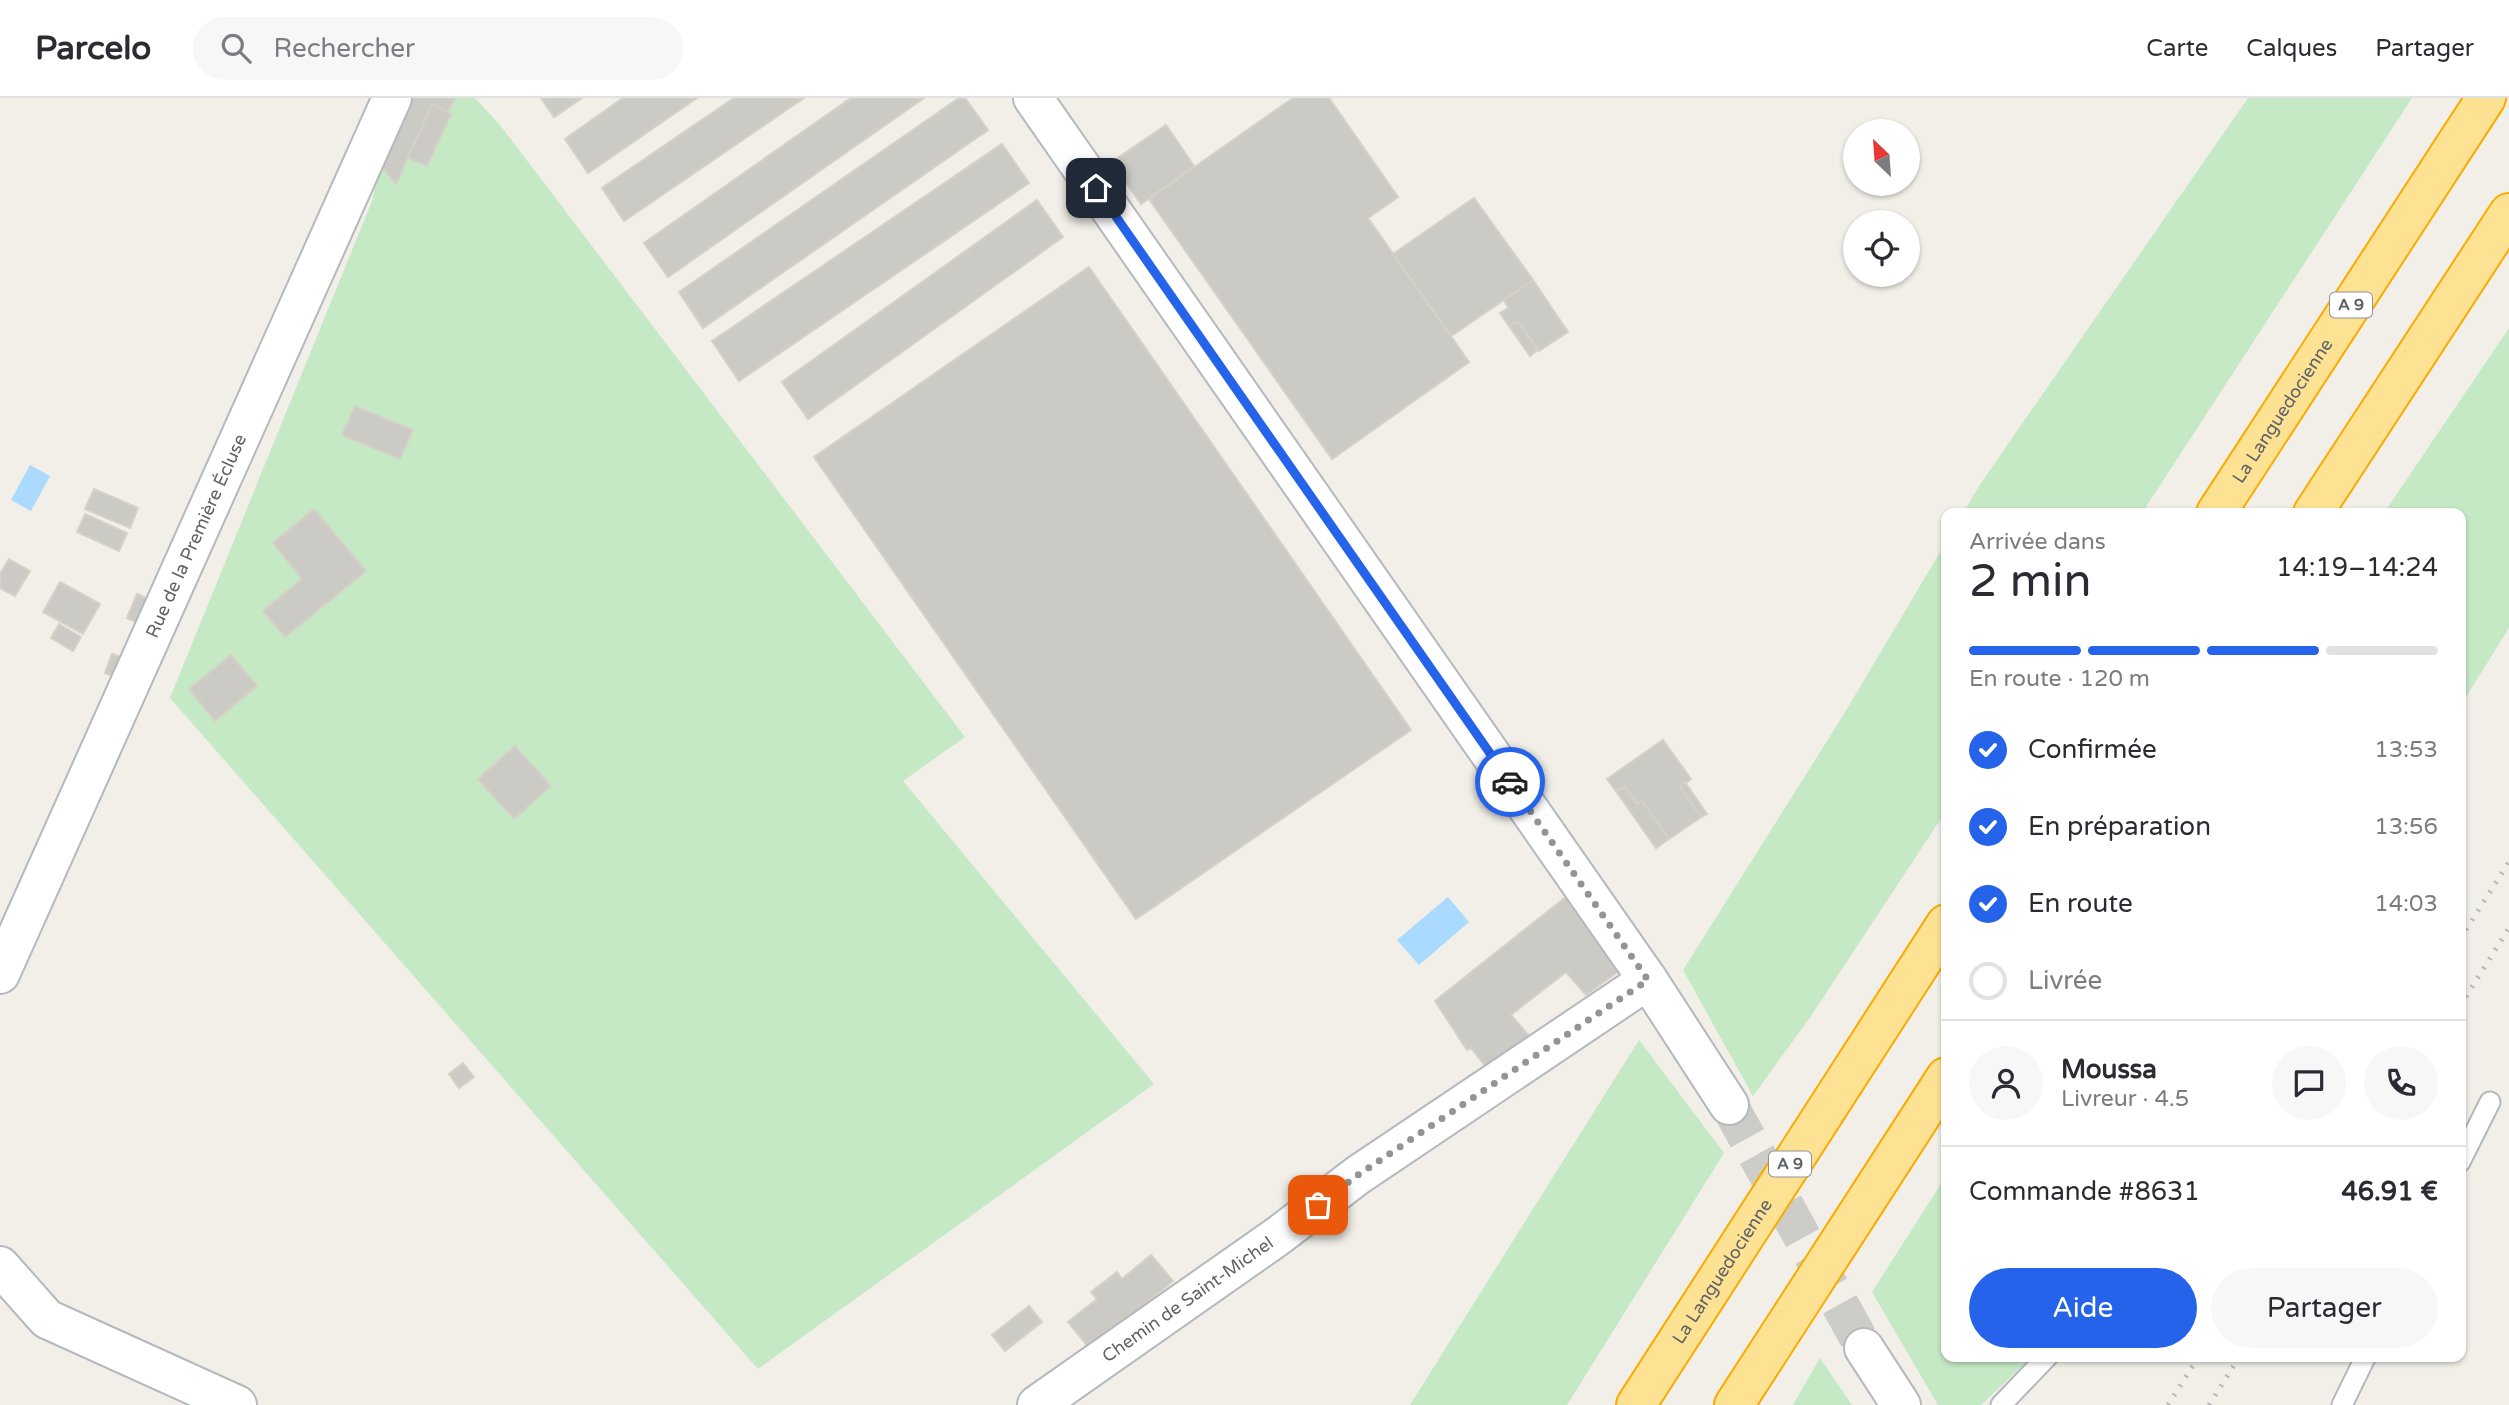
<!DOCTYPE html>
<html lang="fr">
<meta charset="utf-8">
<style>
body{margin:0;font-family:"Varela Round",sans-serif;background:#f7f7f7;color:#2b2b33;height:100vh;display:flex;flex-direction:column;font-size:26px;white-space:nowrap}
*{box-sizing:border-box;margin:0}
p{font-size:23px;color:#7c7c81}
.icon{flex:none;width:38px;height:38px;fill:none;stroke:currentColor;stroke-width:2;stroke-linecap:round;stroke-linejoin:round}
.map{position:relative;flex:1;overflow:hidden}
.panel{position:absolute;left:1941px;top:410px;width:525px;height:854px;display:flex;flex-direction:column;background:#fff;border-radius:14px;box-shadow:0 2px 5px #0004}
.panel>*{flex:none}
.needle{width:46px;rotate:335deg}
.controls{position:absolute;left:1843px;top:21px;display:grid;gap:14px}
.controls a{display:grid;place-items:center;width:77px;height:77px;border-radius:50%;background:#fff;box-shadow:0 2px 5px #0004;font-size:35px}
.pin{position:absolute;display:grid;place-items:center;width:60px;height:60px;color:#fff;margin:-30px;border-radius:14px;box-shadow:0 4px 10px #0006}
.courier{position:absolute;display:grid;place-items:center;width:70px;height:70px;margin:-35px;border:5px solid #2563eb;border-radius:50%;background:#fff;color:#222;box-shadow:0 2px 9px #0007}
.overview em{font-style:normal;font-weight:600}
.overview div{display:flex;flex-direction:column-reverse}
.overview{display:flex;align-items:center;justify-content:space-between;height:119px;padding:0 28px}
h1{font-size:46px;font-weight:600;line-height:52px}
.bar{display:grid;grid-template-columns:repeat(4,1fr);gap:10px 7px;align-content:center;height:84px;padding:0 28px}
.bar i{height:9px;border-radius:5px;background:#e1e1e2}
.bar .on{background:#2563eb}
.bar p{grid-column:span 4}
.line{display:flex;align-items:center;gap:18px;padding:0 28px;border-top:2px solid #e1e1e2}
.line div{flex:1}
.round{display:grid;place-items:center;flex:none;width:74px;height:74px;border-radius:37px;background:#f7f7f7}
ol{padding:0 28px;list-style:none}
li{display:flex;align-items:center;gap:21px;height:77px}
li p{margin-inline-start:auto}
li .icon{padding:7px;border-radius:50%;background:#2563eb;color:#fff;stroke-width:4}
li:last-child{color:#7c7c81}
li i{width:38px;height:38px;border:4px solid #e1e1e2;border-radius:50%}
.primary-button{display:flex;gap:14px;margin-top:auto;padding:14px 28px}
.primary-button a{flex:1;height:80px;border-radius:42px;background:#2563eb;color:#fff;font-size:28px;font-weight:600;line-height:80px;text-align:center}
.primary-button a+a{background:#f7f7f7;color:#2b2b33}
header{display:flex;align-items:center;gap:42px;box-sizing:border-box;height:98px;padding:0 35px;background:#fff;border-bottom:2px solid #e1e1e2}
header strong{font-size:33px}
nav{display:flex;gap:38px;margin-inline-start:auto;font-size:24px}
.search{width:490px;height:63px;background:#f7f7f7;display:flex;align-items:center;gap:18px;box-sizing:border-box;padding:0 24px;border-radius:38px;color:#7c7c81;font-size:26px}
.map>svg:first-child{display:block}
.green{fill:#c5e8c5}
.water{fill:#aadaff}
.building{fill:#cccac5;stroke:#d6d1c6;stroke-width:2}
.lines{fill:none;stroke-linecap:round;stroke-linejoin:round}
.minor-tunnel{stroke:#ccccc8;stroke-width:38;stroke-dasharray:38 19;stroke-linecap:butt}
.service-casing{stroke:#b5b8bc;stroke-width:23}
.minor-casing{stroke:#b5b8bc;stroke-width:42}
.motorway-casing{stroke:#f9ab00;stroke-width:42}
.service{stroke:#fff;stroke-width:19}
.minor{stroke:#fff;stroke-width:38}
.motorway{stroke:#fde293;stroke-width:38}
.rail{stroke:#b6b7b8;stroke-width:5;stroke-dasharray:2 9;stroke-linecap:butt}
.done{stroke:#929495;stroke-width:7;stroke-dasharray:0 12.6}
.route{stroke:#2563eb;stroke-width:9}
.labels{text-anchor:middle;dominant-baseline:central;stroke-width:7;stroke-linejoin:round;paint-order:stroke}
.shield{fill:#fff;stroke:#8f9295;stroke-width:2}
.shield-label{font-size:16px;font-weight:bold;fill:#5f6368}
.street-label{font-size:18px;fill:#5f6368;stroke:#fff}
</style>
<header>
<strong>Parcelo</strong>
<div class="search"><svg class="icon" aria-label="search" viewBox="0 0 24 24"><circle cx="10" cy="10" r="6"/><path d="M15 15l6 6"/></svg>Rechercher</div>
<nav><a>Carte</a><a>Calques</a><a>Partager</a></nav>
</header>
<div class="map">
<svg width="2509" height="1307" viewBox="0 0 2509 1307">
<rect width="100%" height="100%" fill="#f1efe8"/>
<!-- green -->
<g class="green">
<polygon points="411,0 475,0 500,27 965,639 903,683 1154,986 758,1271 170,600 372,103 380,67"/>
<polygon points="2248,0 2412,0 2142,415 1963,415 1981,385"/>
<polygon points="2509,230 2509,530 2461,607 2460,415 2384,415"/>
<polygon points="1946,444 1946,713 1811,918 1753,998 1683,872 1844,616"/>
<polygon points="1639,942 1724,1055 1567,1307 1410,1307"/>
<polygon points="1946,1078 1946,1258 2033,1258 1981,1307 1938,1307 1872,1194"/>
<polygon points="1820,1260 1852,1307 1793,1307"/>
</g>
<!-- water -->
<g class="water">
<polygon points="30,367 50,378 31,413 11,402"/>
<polygon points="1448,799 1469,824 1419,867 1397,842"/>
</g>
<!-- building -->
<g class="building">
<polygon points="411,0 455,0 448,14 432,6 396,86 380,67"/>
<polygon points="541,0 582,0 554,19"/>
<polygon points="623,0 697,0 588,75 565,41"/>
<polygon points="734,0 804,0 624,123 602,90"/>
<polygon points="851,0 924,0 668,179 644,145"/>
<polygon points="959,0 965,0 988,32 703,230 679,194"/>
<polygon points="1293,0 1329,0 1398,99 1368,120 1469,264 1332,361 1149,101"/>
<polygon points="432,6 451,16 427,68 408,60"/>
<polygon points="1166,27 1194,68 1141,106 1112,64"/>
<polygon points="1002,46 1029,85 739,283 712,243"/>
<polygon points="1474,100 1533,182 1451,238 1393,156"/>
<polygon points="1037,102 1063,139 808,321 782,284"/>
<polygon points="1089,169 1411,632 1136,821 814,359"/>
<polygon points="1533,182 1568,234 1539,253 1518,223 1509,228 1500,215 1508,210 1504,202"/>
<polygon points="1518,223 1538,252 1530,258 1509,228"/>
<polygon points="355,308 413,332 400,361 342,337"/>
<polygon points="94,391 138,410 130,430 85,411"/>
<polygon points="314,411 366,473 285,539 263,513 302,481 273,445"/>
<polygon points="85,416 127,435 119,453 77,434"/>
<polygon points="9,461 30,473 15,498 0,490 0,476"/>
<polygon points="60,484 100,506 83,536 43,514"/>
<polygon points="137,496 153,503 143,527 127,520"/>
<polygon points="59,526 81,539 73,553 51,540"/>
<polygon points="112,556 126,561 118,580 105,575"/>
<polygon points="231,557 257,588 215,623 189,591"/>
<polygon points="1663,642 1691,681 1680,689 1701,719 1669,741 1642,703 1637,706 1625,689 1616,693 1607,681"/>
<polygon points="515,648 551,688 514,721 478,681"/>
<polygon points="1685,684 1707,716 1701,719 1680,689"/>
<polygon points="1625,689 1637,706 1642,703 1669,741 1656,750 1616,693"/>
<polygon points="1567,798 1619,873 1586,897 1566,874 1511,917 1529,938 1486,969 1471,950 1467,952 1435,903"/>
<polygon points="463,965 474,979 459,990 449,976"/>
<polygon points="1151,1157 1173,1183 1090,1251 1068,1224 1097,1201 1091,1194 1117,1174 1122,1181"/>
<polygon points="1029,1208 1042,1224 1005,1253 992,1237"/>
</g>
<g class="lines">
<!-- minor-tunnel -->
<polyline class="minor-tunnel" points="1729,1007 1864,1250"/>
<defs>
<g id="service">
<polyline points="2460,1064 2490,1004"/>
<polyline points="2001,1307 2048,1258"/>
<polyline points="2342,1307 2366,1258"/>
</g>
<g id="minor">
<polyline points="1033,0 1648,882 1729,1007"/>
<path id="s1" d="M0 876 392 0"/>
<polyline points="0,1168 47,1221 237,1307"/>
<polyline points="1864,1250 1901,1307"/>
<path id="s2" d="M1037 1307 1278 1138 1358 1077 1648 882"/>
</g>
<g id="motorway">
<path id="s3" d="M2216 415 2486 0"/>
<polyline points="2313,415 2509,115"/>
<path id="s4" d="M1636 1307 1946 826"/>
<polyline points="1734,1307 1946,979"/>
</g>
</defs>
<!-- service casing -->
<use href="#service" class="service-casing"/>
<!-- minor casing -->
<use href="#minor" class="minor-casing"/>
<!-- motorway casing -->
<use href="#motorway" class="motorway-casing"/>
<!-- service -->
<use href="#service" class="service"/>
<!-- minor -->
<use href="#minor" class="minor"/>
<!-- motorway -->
<use href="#motorway" class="motorway"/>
<!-- rail -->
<g class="rail">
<polyline points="2460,841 2509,764"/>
<polyline points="2460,908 2509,830"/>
<polyline points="2168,1307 2199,1258"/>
<polyline points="2209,1307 2240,1258"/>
</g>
</g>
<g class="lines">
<!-- done -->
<polyline class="done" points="1318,1107 1358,1077 1648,882 1510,684"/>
<!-- route -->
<polyline class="route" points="1096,90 1510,684"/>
</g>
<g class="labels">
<!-- shield labels -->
<g class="shield">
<rect x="2330" y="194.5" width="42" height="25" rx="5"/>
<rect x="1769" y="1053.5" width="42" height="25" rx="5"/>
</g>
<g class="shield-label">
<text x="2351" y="207">A 9</text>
<text x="1790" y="1066">A 9</text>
</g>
<!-- street labels -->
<g class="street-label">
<text stroke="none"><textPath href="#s3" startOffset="122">La Languedocienne</textPath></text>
<text stroke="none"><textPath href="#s1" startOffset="480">Rue de la Première Écluse</textPath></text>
<text stroke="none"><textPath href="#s4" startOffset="159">La Languedocienne</textPath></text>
<text stroke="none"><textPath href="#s2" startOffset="184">Chemin de Saint-Michel</textPath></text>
</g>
</g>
</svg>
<div class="controls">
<a><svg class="needle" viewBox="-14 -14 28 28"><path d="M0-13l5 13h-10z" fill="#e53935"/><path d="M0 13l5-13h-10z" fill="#7c7c81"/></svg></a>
<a><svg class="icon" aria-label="locate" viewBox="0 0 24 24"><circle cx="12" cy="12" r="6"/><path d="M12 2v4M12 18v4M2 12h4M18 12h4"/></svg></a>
</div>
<div class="pin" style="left:1318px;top:1107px;background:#ea580c"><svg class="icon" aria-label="bag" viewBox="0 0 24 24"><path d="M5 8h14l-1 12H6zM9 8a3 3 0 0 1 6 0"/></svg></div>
<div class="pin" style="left:1096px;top:90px;background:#1f2937"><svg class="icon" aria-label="home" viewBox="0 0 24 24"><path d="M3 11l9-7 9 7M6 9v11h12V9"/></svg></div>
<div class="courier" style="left:1510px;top:684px"><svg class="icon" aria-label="car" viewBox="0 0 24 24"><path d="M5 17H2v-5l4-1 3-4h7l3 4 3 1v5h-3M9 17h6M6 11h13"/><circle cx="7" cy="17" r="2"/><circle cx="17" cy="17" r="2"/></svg></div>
<section class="panel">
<div class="overview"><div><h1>2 min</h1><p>Arrivée dans</p></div><em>14:19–14:24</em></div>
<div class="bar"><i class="on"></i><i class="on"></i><i class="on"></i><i></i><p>En route · 120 m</p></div>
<ol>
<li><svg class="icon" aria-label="check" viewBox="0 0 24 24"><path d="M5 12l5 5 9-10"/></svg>Confirmée<p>13:53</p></li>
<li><svg class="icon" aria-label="check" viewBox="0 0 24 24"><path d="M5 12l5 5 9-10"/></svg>En préparation<p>13:56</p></li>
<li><svg class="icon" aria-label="check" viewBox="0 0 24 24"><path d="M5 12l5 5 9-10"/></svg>En route<p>14:03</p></li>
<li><i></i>Livrée</li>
</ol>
<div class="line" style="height:126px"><a class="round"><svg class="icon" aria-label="person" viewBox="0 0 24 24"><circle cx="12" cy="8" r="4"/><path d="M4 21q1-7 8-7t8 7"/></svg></a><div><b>Moussa</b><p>Livreur · 4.5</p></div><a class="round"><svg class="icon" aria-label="chat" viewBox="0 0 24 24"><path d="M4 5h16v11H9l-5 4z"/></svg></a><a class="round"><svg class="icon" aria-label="phone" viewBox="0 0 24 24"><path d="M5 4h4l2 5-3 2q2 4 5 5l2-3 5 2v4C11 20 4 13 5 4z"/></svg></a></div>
<div class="line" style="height:91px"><div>Commande #8631</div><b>46.91 €</b></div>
<div class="primary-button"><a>Aide</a><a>Partager</a></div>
</section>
</div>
